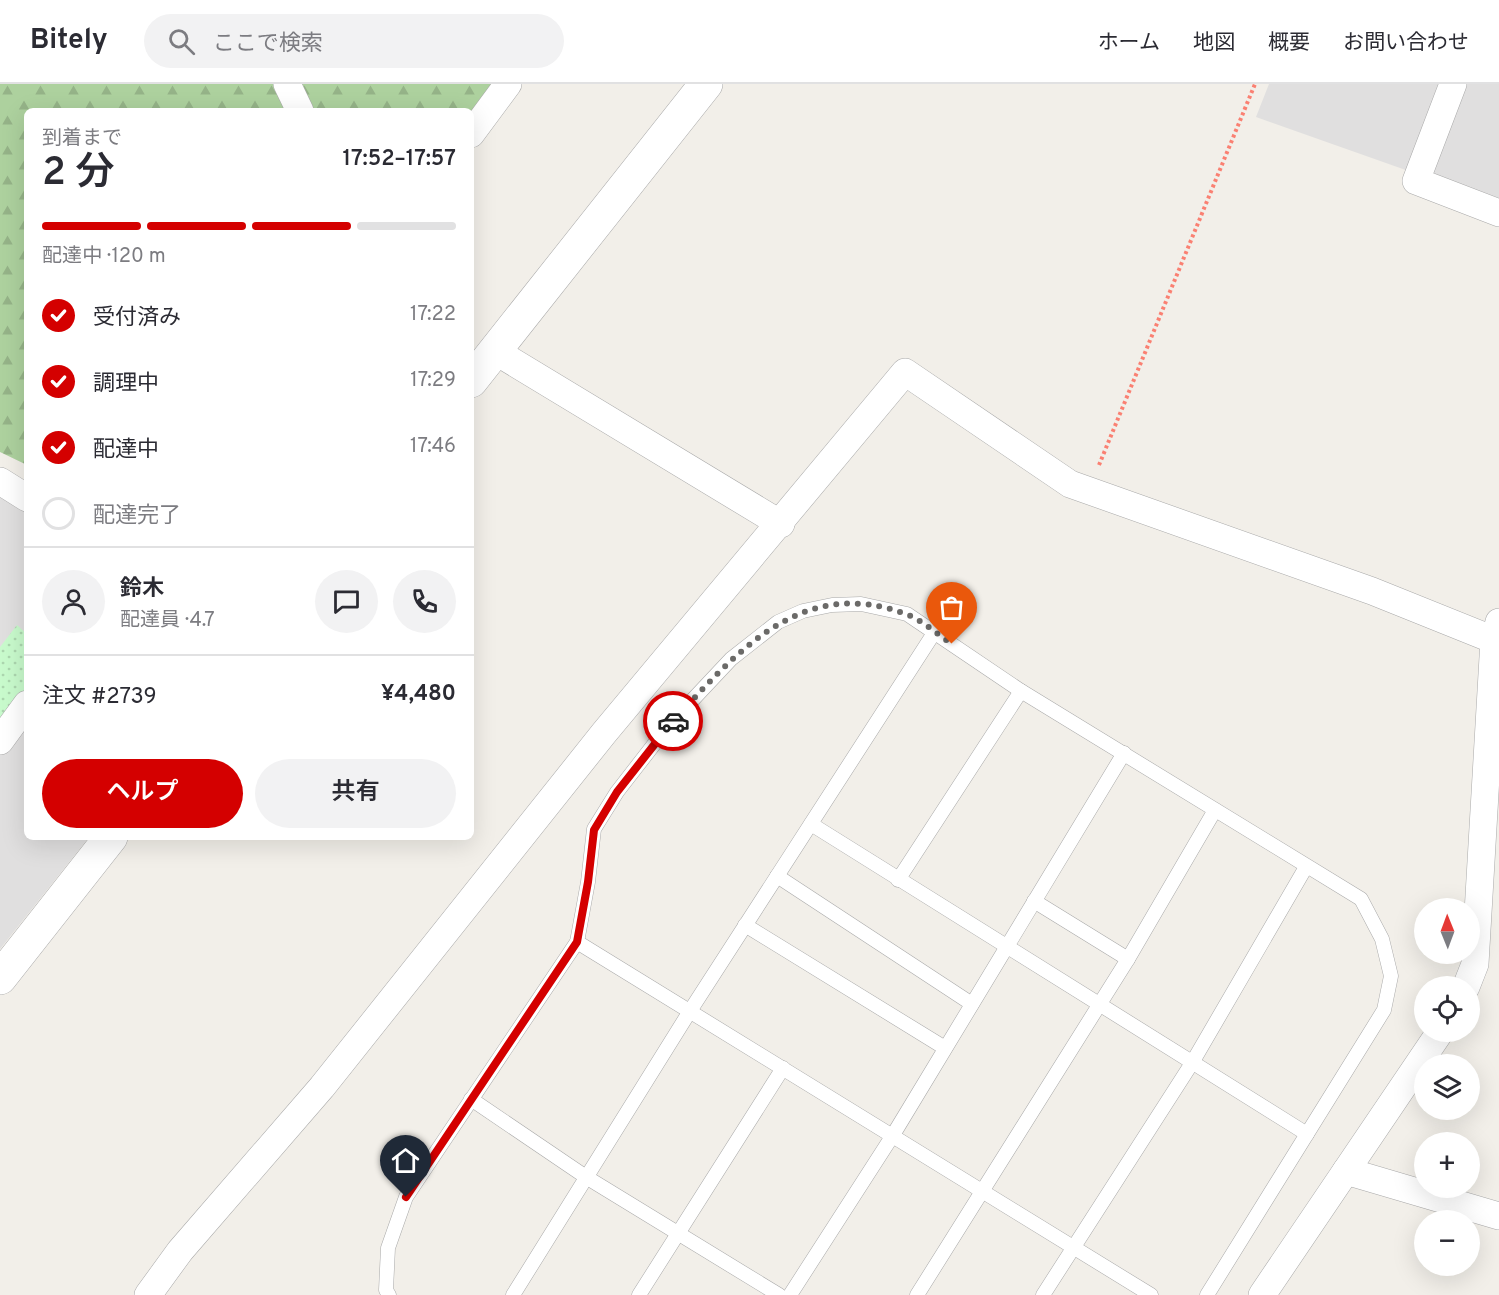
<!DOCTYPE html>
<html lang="ja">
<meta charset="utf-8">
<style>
body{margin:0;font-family:Overpass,"Noto Sans JP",sans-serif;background:#f2f2f3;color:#2b2b33;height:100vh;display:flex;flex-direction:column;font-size:22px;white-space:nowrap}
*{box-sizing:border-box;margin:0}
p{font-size:20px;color:#7c7c81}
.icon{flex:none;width:33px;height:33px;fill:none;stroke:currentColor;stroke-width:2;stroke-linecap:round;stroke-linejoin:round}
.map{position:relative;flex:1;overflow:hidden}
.side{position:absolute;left:24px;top:24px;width:450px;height:732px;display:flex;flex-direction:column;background:#fff;border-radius:9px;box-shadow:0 6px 24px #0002}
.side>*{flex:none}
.needle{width:39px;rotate:359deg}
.fabs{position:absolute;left:1414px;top:814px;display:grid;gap:12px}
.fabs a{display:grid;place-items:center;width:66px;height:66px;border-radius:50%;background:#fff;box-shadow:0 6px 24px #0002;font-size:30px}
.pin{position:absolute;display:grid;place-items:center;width:51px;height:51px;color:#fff;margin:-62px -26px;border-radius:50% 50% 50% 0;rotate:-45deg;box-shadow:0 0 6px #0007}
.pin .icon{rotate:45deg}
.courier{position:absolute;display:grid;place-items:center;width:60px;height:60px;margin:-30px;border:4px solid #d40000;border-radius:50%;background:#fff;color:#222;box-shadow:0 2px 8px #0007}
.summary em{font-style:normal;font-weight:600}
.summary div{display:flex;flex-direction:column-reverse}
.summary{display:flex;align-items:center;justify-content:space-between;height:102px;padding:0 18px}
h1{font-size:39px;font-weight:600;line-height:45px}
.bar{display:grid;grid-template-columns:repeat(4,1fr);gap:9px 6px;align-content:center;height:72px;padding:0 18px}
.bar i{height:8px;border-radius:4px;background:#e1e1e2}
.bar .on{background:#d40000}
.bar p{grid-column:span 4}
.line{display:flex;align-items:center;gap:15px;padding:0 18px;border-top:2px solid #e1e1e2}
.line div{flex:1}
.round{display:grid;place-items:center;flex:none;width:63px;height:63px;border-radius:32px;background:#f2f2f3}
ol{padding:0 18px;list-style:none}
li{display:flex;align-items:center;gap:18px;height:66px}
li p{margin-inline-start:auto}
li .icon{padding:6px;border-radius:50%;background:#d40000;color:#fff;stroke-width:4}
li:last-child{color:#7c7c81}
li i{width:33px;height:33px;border:3px solid #e1e1e2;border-radius:50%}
.button{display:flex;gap:12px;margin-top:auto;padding:12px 18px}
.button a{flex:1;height:69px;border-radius:36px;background:#d40000;color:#fff;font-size:24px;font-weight:600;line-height:69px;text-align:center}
.button a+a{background:#f2f2f3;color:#2b2b33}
header{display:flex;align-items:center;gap:36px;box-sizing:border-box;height:84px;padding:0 30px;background:#fff;border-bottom:2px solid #e1e1e2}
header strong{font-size:28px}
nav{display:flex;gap:33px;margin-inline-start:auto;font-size:21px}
.search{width:420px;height:54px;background:#f2f2f3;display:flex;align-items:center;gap:15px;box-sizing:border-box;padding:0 21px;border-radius:33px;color:#7c7c81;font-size:22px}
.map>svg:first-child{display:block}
.residential{fill:#e0dfdf}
.forest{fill:url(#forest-firs)}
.park{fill:url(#park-dots)}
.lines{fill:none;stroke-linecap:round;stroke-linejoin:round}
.service-casing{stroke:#a9a9a9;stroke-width:15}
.minor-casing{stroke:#a9a9a9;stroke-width:28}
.tertiary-casing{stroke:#a9a9a9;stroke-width:34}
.path{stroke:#fa8072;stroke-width:4;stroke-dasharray:3 3;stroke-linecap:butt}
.service{stroke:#fff;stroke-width:14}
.minor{stroke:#fff;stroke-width:27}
.tertiary{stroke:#fff;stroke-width:33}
.done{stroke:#6b6a68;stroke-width:6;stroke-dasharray:0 10.8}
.route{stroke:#d40000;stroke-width:8}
</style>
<header>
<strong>Bitely</strong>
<div class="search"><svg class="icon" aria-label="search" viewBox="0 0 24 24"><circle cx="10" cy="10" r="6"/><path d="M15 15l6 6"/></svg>ここで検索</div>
<nav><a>ホーム</a><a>地図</a><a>概要</a><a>お問い合わせ</a></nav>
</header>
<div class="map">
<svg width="1499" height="1211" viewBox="0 0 1499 1211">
<defs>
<pattern id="forest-firs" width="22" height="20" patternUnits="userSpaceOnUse" patternTransform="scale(1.5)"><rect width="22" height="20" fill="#add19e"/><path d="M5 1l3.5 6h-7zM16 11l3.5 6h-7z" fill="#95b388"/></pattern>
<pattern id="park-dots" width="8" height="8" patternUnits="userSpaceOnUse" patternTransform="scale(1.5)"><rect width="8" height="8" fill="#c8facc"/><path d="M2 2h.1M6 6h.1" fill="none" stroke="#acd6af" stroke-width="1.8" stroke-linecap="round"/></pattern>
</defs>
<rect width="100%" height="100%" fill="#f2efe9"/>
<!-- residential -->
<g class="residential">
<polygon points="1269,0 1499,0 1499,119 1256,33"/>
<polygon points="0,386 27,399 27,753 89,753 0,865"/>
</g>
<!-- forest -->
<polygon class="forest" points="0,0 501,0 471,34 471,27 27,27 27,381 0,368"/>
<!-- park -->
<polygon class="park" points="17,541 27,550 27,612 0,637 0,563"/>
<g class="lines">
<defs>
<g id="service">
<polyline points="811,740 1307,1050"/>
<polyline points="777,792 972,920"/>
<polyline points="898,796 1021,607"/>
<polyline points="1034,817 1128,875"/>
<polyline points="745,841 945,964"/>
<polyline points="577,858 1151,1211"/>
<polyline points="471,1015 586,1093 779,1211"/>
<polyline points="389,1211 386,1206 388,1164 406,1113 577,858 588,798 594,745 617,708 669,641 731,575 778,538 803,527 832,521 861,520 907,530 1021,607 1361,815 1382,855 1391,892 1384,926 1207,1211"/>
<polyline points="513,1211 690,927 934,549"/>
<polyline points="639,1211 783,984"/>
<polyline points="790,1211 893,1051 1124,669"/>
<polyline points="917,1211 1128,875 1215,726"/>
<polyline points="1043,1211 1192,979 1306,783"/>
</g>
<g id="minor">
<polyline points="287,0 300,27"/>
<polyline points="1453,0 1416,97 1499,129"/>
<polyline points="471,50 508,0"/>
<polyline points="495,267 781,440"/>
<polyline points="0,397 27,414"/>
<polyline points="0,657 27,620"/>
<polyline points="1466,903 1475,880 1494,556 1499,538"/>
<polyline points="1346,1087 1499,1132"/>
<polyline points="148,1211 180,1167 322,1003 604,649 905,288 1070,400 1372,507 1494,556"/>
<polyline points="1262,1211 1440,948"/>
</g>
<g id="tertiary">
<polyline points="471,297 706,0"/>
<polyline points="0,894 111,753"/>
</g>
</defs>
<!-- service casing -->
<use href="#service" class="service-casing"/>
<!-- minor casing -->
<use href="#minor" class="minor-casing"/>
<!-- tertiary casing -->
<use href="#tertiary" class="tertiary-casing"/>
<!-- path -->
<polyline class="path" points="1099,381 1255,0"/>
<!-- service -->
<use href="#service" class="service"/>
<!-- minor -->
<use href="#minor" class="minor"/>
<!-- tertiary -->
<use href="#tertiary" class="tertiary"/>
</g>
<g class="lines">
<!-- done -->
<path class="done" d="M673 637C737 568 801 491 906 530 922 536 938 551 952 560"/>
<!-- route -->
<polyline class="route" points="406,1113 577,858 588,798 594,746 617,708 673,637"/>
</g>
</svg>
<div class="fabs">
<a><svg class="needle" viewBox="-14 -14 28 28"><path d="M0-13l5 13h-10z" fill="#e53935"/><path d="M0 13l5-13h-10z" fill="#7c7c81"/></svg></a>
<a><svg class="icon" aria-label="locate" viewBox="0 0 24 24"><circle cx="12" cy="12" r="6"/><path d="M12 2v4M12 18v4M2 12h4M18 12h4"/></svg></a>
<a><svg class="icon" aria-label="layers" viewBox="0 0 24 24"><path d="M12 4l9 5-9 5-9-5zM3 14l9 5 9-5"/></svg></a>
<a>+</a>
<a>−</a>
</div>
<div class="pin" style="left:952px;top:560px;background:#ea580c"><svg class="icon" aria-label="bag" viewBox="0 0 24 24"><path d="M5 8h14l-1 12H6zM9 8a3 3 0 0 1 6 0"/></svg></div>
<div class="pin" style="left:406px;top:1113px;background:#1f2937"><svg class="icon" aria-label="home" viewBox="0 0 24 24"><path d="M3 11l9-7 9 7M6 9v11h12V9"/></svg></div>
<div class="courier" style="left:673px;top:637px"><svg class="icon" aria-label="car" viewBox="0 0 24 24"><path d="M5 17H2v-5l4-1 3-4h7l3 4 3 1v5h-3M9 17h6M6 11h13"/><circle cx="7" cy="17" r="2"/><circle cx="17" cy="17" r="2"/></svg></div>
<section class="side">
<div class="summary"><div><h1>2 分</h1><p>到着まで</p></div><em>17:52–17:57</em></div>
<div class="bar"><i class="on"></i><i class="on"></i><i class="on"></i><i></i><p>配達中 · 120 m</p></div>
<ol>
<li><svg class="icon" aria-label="check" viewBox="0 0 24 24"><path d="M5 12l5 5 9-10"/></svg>受付済み<p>17:22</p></li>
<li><svg class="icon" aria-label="check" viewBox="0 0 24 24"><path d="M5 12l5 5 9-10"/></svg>調理中<p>17:29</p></li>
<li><svg class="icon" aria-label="check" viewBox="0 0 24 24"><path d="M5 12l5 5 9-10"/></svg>配達中<p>17:46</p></li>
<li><i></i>配達完了</li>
</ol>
<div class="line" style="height:108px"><a class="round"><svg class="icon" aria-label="person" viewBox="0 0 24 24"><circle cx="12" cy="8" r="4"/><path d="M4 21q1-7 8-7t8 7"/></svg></a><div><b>鈴木</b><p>配達員 · 4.7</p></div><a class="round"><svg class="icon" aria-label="chat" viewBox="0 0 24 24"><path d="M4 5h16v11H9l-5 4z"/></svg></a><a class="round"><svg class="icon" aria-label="phone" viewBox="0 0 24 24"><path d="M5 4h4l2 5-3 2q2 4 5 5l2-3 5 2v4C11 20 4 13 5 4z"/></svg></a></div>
<div class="line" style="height:78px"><div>注文 #2739</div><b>¥4,480</b></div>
<div class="button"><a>ヘルプ</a><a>共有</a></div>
</section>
</div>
